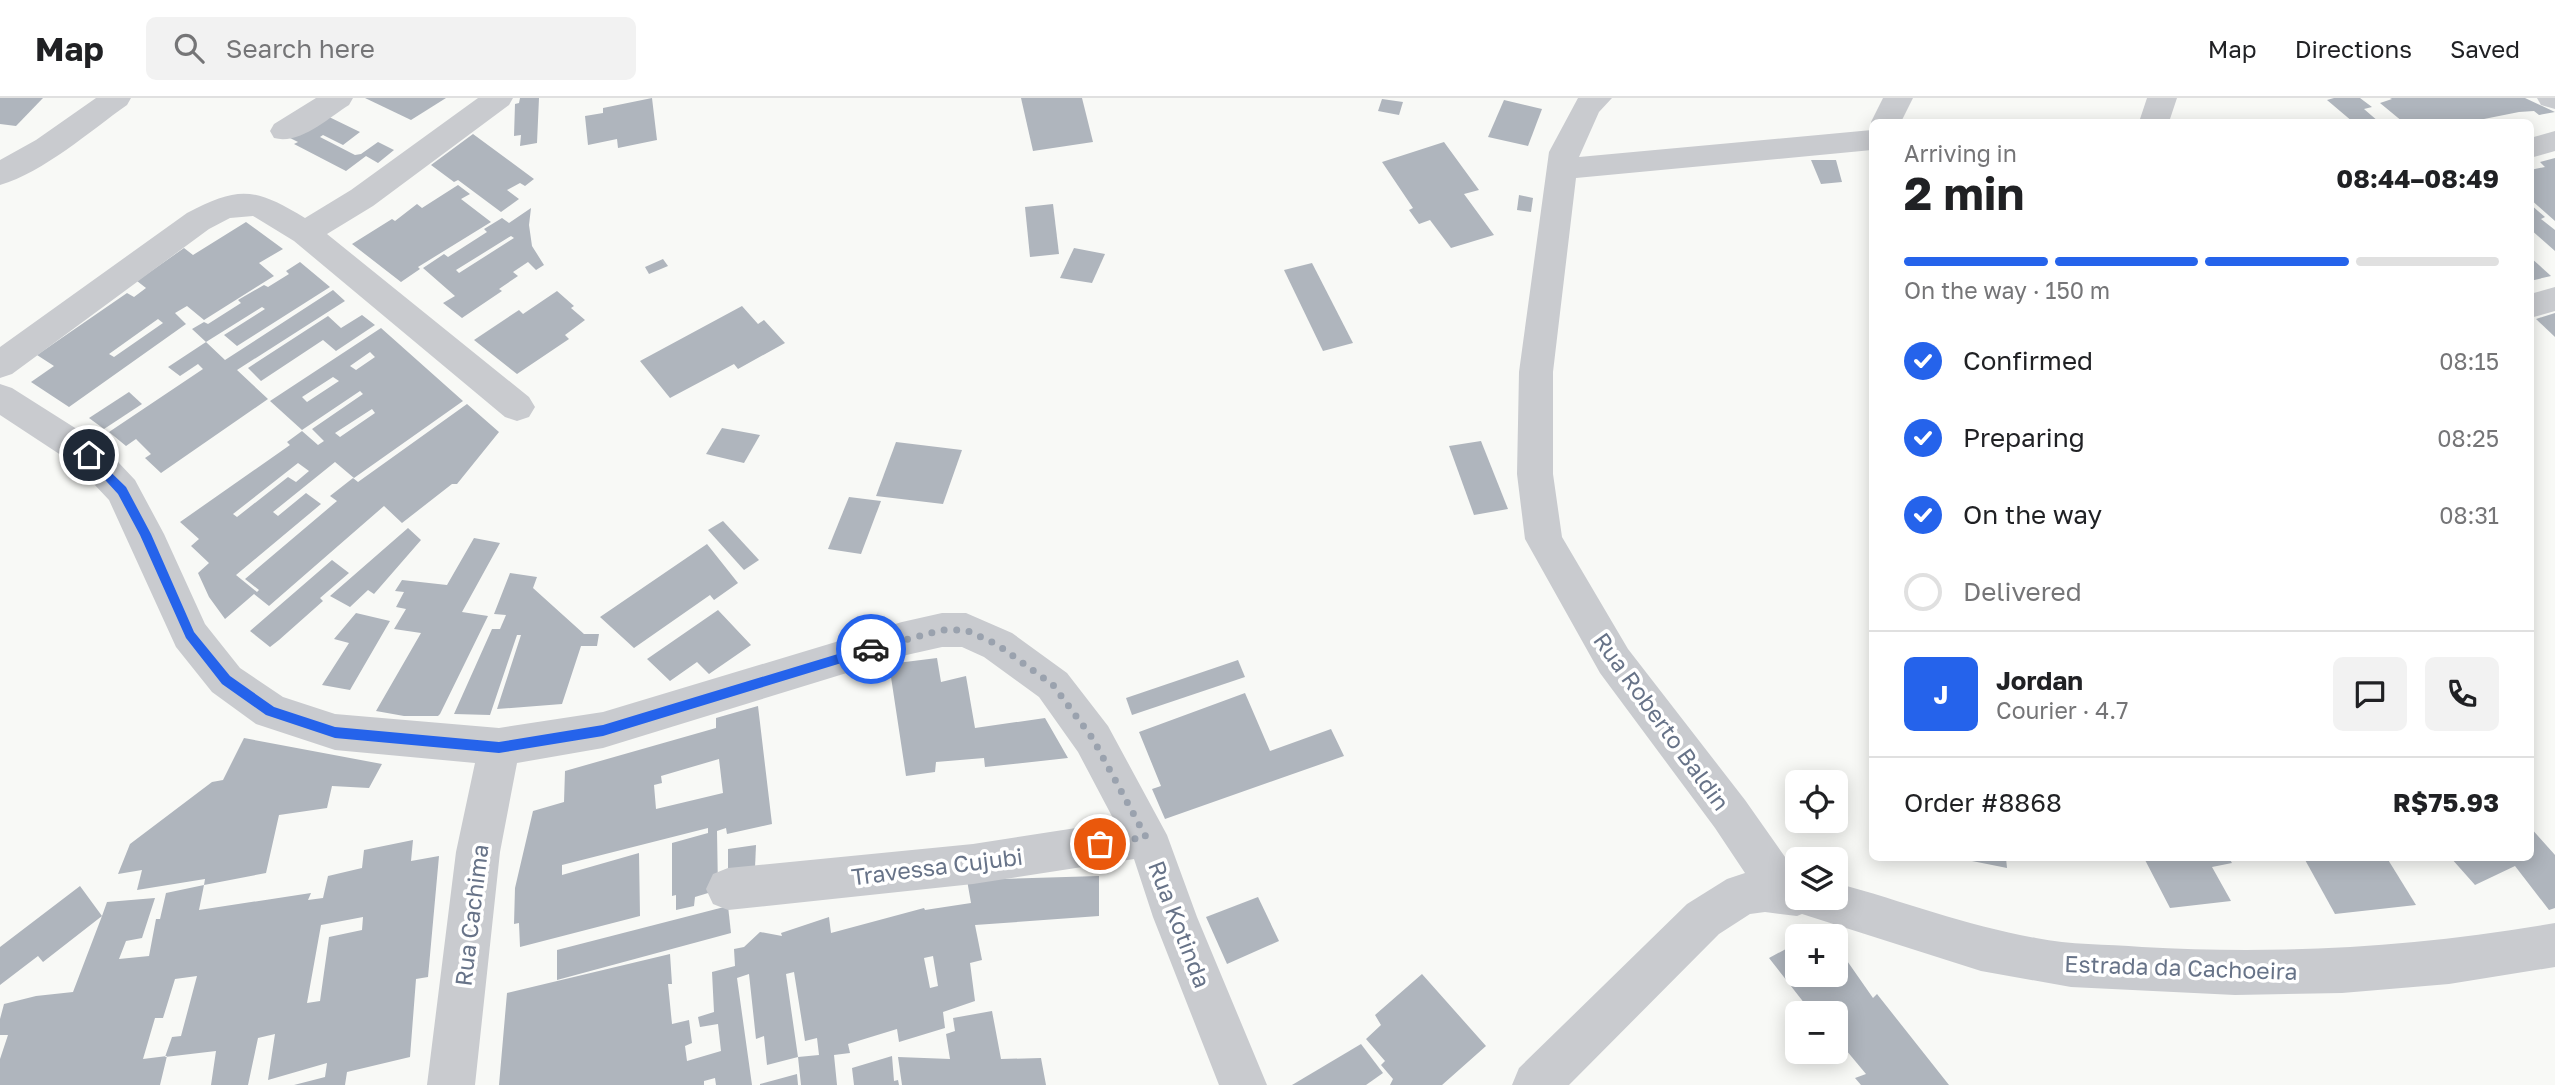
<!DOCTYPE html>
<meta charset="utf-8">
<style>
body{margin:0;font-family:"Golos Text",sans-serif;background:#f2f2f2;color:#202124;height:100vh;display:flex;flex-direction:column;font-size:26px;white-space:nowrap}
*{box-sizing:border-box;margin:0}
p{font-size:23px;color:#757577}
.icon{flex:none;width:38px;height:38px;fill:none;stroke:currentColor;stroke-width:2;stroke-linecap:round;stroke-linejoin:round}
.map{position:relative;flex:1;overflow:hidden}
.details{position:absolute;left:1869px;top:21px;width:665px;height:742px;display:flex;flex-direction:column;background:#fff;border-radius:10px;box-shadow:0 4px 18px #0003}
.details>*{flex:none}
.fabs{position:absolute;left:1785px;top:672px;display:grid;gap:14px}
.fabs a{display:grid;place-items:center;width:63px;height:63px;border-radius:10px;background:#fff;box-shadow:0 4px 18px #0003;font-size:35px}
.pin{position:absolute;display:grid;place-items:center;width:60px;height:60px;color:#fff;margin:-30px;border:4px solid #fff;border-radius:50%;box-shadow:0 2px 7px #0007}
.courier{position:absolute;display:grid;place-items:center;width:70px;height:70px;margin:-35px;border:5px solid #2563eb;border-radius:50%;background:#fff;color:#222;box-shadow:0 2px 9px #0007}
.head em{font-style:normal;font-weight:700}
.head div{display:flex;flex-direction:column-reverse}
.head{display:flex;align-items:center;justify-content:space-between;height:119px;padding:0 35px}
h1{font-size:46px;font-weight:700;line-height:52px}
.bar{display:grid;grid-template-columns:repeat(4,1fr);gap:10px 7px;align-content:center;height:84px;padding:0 35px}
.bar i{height:9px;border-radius:5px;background:#e0e0e0}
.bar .selected{background:#2563eb}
.bar p{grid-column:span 4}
.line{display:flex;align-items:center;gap:18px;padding:0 35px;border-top:2px solid #e0e0e0}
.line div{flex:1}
.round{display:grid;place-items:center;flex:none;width:74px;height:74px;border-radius:10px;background:#f2f2f2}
ol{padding:0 35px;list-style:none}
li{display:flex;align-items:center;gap:21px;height:77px}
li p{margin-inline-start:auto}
li .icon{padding:7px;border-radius:50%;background:#2563eb;color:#fff;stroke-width:4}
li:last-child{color:#757577}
li i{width:38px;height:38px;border:4px solid #e0e0e0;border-radius:50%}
header{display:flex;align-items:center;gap:42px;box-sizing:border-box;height:98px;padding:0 35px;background:#fff;border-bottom:2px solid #e0e0e0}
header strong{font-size:33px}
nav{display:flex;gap:38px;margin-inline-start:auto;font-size:24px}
.search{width:490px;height:63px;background:#f2f2f2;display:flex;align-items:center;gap:18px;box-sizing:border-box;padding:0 24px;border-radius:10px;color:#757577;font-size:26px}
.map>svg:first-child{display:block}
.building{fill:#afb5bd;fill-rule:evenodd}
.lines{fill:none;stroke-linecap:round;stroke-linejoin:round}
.minor{fill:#c9cbcf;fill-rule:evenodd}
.route{fill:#2563eb}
.done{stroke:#9aa2ae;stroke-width:7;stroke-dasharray:0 12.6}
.labels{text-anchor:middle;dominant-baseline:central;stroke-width:7;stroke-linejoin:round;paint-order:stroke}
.street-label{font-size:23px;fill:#677388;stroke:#fff}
</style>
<header>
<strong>Map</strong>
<div class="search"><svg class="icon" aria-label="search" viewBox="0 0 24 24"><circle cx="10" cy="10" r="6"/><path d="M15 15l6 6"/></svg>Search here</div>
<nav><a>Map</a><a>Directions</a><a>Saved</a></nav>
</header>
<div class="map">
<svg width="2555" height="987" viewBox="0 0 2555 987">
<rect width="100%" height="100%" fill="#f8f9f6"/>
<!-- building -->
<g class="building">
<polygon points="0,0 43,0 16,28 0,26"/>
<polygon points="365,0 446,0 411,22"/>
<polygon points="520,0 539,0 537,45 520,48 521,37 514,38 515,6 519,5"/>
<polygon points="652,0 657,42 618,50 617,41 588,47 585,18 603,15 603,10"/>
<polygon points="1021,0 1082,0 1093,44 1033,53"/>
<polygon points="2334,0 2360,0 2372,9 2364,11 2379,24 2353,24 2327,2"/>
<polygon points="2390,0 2525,0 2555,14 2539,17 2534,13 2519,14 2479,22 2482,24 2403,24 2380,5 2392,1"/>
<polygon points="1382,1 1403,4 1399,17 1378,13"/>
<polygon points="1504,2 1542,11 1528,48 1488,39"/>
<polygon points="325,17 360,34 343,47 323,37 320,39 355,57 361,56 378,44 394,52 378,65 366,58 346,73 294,46 298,44 290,40"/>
<polygon points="473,36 534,81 525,88 520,85 507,92 519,101 501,114 458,82 454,84 431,67"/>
<polygon points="1444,44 1479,92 1464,96 1494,137 1451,150 1430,122 1419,126 1409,112 1413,110 1382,64"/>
<polygon points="2555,60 2555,123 2530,101 2530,84 2533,84 2530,72 2545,69 2540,64"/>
<polygon points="1811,62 1836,62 1842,84 1821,86"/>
<polygon points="458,87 470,96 461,101 491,124 418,169 420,171 401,184 352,146 392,121 395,123 417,106 422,110"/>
<polygon points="1519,97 1533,100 1531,114 1517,112"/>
<polygon points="1053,106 1059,156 1030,159 1025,109"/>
<polygon points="2530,106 2545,119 2541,121 2555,132 2555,153 2530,131"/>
<path d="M531 110 529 127 532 148 544 167 536 172 528 164 513 174 518 178 499 191 502 193 462 220 443 205 455 198 423 170 444 156 448 159 487 134 484 131 502 120 509 125ZM511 138 514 140 459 175 456 172Z"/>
<path d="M246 124 283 151 259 165 274 178 204 222 187 208 175 215 186 226 69 309 31 284 54 268 37 257 127 195 134 199 146 190 137 183 184 150 193 157ZM158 221 163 225 114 259 109 256Z"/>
<polygon points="1074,150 1105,156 1092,185 1060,180"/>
<polygon points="2530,159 2551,178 2530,183"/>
<polygon points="663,161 668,168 649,176 645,169"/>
<polygon points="300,164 330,189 237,248 224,237 265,211 262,209 206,244 192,231 204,224 208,226 241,205 238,202 264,187 268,189 289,176 286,173"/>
<polygon points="1312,165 1353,245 1323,253 1284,172"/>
<polygon points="333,192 345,203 237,272 268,301 161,375 145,360 151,356 136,341 126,348 109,334 203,271 198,266 180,278 168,269 206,244 225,262"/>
<polygon points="557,193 574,208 571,210 585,222 565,237 569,241 517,276 474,242 519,212 523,216"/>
<polygon points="742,208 758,226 764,222 785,245 738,271 734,266 670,300 640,263"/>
<polygon points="2555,215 2555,239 2536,221"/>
<polygon points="362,217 375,227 336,253 323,242 261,283 248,270 328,218 341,230"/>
<path d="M381 230 463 303 354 380 335 364 273 414 278 418 306 395 321 406 236 477 257 494 259 492 245 481 337 403 330 398 353 380 358 384 467 306 499 334 457 386H452L402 425 384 408 269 508 254 496 225 521 209 499 198 475 209 465 191 448 199 441 180 424 290 347 287 344 302 333 318 347 324 343 312 331 363 296 360 293 302 332 270 303ZM370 254 375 259 356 272 350 268ZM333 279 339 283 307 304 302 299ZM372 311 375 315 340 339 335 335ZM298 365 309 373 296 384 288 379 237 419 233 416Z"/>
<polygon points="129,294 142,306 104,331 89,320"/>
<polygon points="722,330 760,337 744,365 706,356"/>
<polygon points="1481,343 1508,411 1474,417 1449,348"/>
<polygon points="896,344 962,352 943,406 876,398"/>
<polygon points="849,399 881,403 861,456 828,451"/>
<polygon points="723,423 759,462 744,472 708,432"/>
<polygon points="408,430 421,442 374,496 368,492 350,509 330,498"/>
<polygon points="474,440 500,445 462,514 488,518 440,616 438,618 404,618 376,613 421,535 394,531 406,511 396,509 404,494 395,493 402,482 447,487"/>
<polygon points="707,446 738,485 714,502 710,497 634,550 600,519"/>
<polygon points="332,462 349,475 320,500 323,503 279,542 270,549 250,533"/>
<polygon points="510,475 537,479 533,490 584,536 599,536 597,548 581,548 562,606 497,611 521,537 517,537 490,617 454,616 492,531 500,531 506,517 494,516"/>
<polygon points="718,512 751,547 709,576 697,564 670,583 647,561"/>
<polygon points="356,515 390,523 350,592 322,587 349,545 334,541"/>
<polygon points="937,560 941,584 966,578 975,630 1045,620 1068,660 985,669 984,660 936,664 935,674 906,678 889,566"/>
<polygon points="1238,562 1245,579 1132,617 1126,600"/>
<polygon points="1245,595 1270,653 1331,631 1344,658 1165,721 1152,691 1161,688 1139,634"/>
<path d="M758 608 772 726 727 736 726 730 717 733 718 792 695 799 694 808 676 812V797L672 798V745L708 735V730L562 767V777L639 755 640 818 520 849 519 825 514 826 515 790 533 713 564 704 565 673 716 630V620ZM719 661 723 695 656 711 654 687 662 685 661 678Z"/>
<polygon points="244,640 382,666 369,690 332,688 327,710 279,717 266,775 204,787 205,781 137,792 142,772 118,776 130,746 212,684 223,682"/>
<polygon points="2530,729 2555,757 2555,810 2549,812 2515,768 2475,787 2451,760 2530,760"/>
<path d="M413 742 411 763 439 758 428 879 416 881 410 959 347 974 345 987H294L325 979 327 965 268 982 275 936 258 940 248 987H211L216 953 165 959 172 939 181 938 197 878 175 881 163 920H155L143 961 167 958 160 987H0V961L8 937H0V921L4 906 36 898 73 894 102 818 43 864 38 858 0 887V849L80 788 102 818 107 804 155 800 142 840 126 843 119 861 149 858 156 821H160L166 795 204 787 199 812 311 795 308 802 323 800 328 778 362 770 364 752ZM363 819 362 832 329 839 320 903 307 905 321 827Z"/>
<polygon points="756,747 755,770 728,773 728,751"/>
<polygon points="1962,760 2006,760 2007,770 1962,761"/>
<polygon points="2144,760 2229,760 2232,765 2212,769 2231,803 2170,810"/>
<polygon points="2304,760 2387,760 2416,807 2335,816"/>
<path d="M1099 778V818L975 827 982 862 970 865 975 903 943 914 945 930 899 944 897 931 848 946 850 955 834 957 837 987H801L798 959 767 967 764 938 756 941 749 876 737 880 752 987H716L715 980 704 983V987H499L507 895 670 856 672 886H668L672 926 689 922 692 945 685 948 687 963 721 953 718 926 700 929 698 919 714 914 712 874 735 868 734 851 744 849 760 834 782 838 781 835 829 819 831 835 924 810 925 812 971 805 967 782ZM933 858 938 888 930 890 924 860ZM794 874 805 943 817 940 819 957 798 959 786 876Z"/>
<polygon points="1258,799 1279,843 1227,866 1206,819"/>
<polygon points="728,808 731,835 557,882 557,852"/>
<polygon points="1797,845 1797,877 1836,877 1836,847 1873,900 1877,896 1949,987 1861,987 1855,980 1866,976 1836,940 1836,915 1812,915 1769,860"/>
<polygon points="1422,876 1486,948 1442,987 1390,987 1393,981 1381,967 1385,963 1366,941 1381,927 1375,917"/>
<polygon points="992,913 1001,961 1041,960 1046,987 902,987 898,959 950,961 946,936 955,933 953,920"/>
<polygon points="1361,946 1383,975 1366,987 1292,987"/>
<polygon points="892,958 894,983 898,982 899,987 854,987 852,970"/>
<polygon points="797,976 798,987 760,987 760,986"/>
</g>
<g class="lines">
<!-- minor -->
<g class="minor">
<path d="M96 0H131L127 7C90 33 44 74 0 87V62L36 42Z"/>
<path d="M316 0H353L349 7C328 20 300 47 274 40L270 33 274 26Z"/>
<path d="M478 0H513L509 7 373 108 327 136 529 299 535 309 529 319 517 323 505 319 294 143 253 118 230 120 209 131 12 276 0 280V249L187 115C240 87 255 90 305 120L351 92Z"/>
<path d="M1578 0H1612L1599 14 1579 59 1872 32V52L1576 80 1553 274V376L1562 439 1628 551 1745 702 1797 776V800H1836V785C1903 803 1967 828 2036 840 2070 847 2106 846 2142 849 2281 857 2418 849 2555 825V869L2449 886 2342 895 2235 897 2071 889 1981 873 1802 816 1797 818 1765 814 1750 816 1719 836 1569 987H1512L1519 970 1687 806 1727 781 1745 775 1715 730 1600 575 1525 441 1517 376 1519 274 1549 54Z"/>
<polygon points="1883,0 1913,0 1901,24 1872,27 1871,24"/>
<polygon points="2147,0 2177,0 2169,24 2139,24"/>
<polygon points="2537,0 2555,0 2555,11 2541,7"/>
<polygon points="2555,33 2555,53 2530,60 2530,40"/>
<polygon points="2555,189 2555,213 2530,220 2530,196"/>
<polygon points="0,286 12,290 102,347 135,382 164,436 205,526 240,570 283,599 335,616 499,630 603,614 902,524 942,515 966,515 1012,535 1067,575 1108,628 1167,737 1197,819 1267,987 1219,987 1153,819 1134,761 973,786 728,812 713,806 706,791 713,776 728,770 973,746 1115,724 1078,654 1039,599 984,559 962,549 942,549 902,558 603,650 517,665 500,754 475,987 427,987 456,754 475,665 335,652 256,626 212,594 176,549 109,402 76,367 0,317"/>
</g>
</g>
<!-- route -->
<polygon class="route" points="89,353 126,389 151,436 194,534 230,578 274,609 335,629 499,644 603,627 871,546 876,551 871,556 603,638 499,655 335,640 266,617 222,586 186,540 140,437 118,396 85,360 85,354"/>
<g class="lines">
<!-- done -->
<polyline class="done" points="871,551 942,532 966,532 998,547 1053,587 1093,641 1146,739 1100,746"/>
</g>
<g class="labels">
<!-- street labels -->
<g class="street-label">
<text transform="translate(1662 623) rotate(54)">Rua Roberto Baldin</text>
<text transform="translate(937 768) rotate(-7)">Travessa Cujubi</text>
<text transform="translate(471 817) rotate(-83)">Rua Cachima</text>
<text transform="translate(1180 826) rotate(69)">Rua Kotinda</text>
<text transform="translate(2181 869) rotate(2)">Estrada da Cachoeira</text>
</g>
</g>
</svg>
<div class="fabs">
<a><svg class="icon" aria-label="locate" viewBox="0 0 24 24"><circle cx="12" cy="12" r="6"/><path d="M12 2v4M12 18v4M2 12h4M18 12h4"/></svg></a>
<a><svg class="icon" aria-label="layers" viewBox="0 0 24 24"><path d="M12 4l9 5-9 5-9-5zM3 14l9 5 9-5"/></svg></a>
<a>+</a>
<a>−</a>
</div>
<div class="pin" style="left:1100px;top:746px;background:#ea580c"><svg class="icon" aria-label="bag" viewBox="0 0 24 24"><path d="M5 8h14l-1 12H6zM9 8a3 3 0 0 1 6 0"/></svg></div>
<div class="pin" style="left:89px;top:357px;background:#1f2937"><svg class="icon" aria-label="home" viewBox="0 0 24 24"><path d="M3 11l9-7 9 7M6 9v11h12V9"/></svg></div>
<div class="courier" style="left:871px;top:551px"><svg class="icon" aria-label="car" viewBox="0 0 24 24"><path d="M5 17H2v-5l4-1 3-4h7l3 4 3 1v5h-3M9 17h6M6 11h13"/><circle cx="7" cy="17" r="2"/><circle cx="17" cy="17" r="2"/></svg></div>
<section class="details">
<div class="head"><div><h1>2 min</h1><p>Arriving in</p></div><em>08:44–08:49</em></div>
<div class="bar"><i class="selected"></i><i class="selected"></i><i class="selected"></i><i></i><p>On the way · 150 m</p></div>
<ol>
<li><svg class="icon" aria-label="check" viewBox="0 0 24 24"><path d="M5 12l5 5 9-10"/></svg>Confirmed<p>08:15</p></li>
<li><svg class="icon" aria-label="check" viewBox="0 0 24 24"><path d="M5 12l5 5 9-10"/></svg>Preparing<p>08:25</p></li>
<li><svg class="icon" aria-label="check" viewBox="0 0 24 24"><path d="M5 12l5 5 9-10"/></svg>On the way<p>08:31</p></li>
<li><i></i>Delivered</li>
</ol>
<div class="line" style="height:126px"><b class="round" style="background:#2563eb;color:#fff">J</b><div><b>Jordan</b><p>Courier · 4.7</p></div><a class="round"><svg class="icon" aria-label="chat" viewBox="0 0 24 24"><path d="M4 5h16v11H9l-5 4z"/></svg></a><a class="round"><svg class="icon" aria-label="phone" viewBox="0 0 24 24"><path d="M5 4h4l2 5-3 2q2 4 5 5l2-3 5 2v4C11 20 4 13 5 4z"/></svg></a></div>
<div class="line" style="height:91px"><div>Order #8868</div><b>R$75.93</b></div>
</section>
</div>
